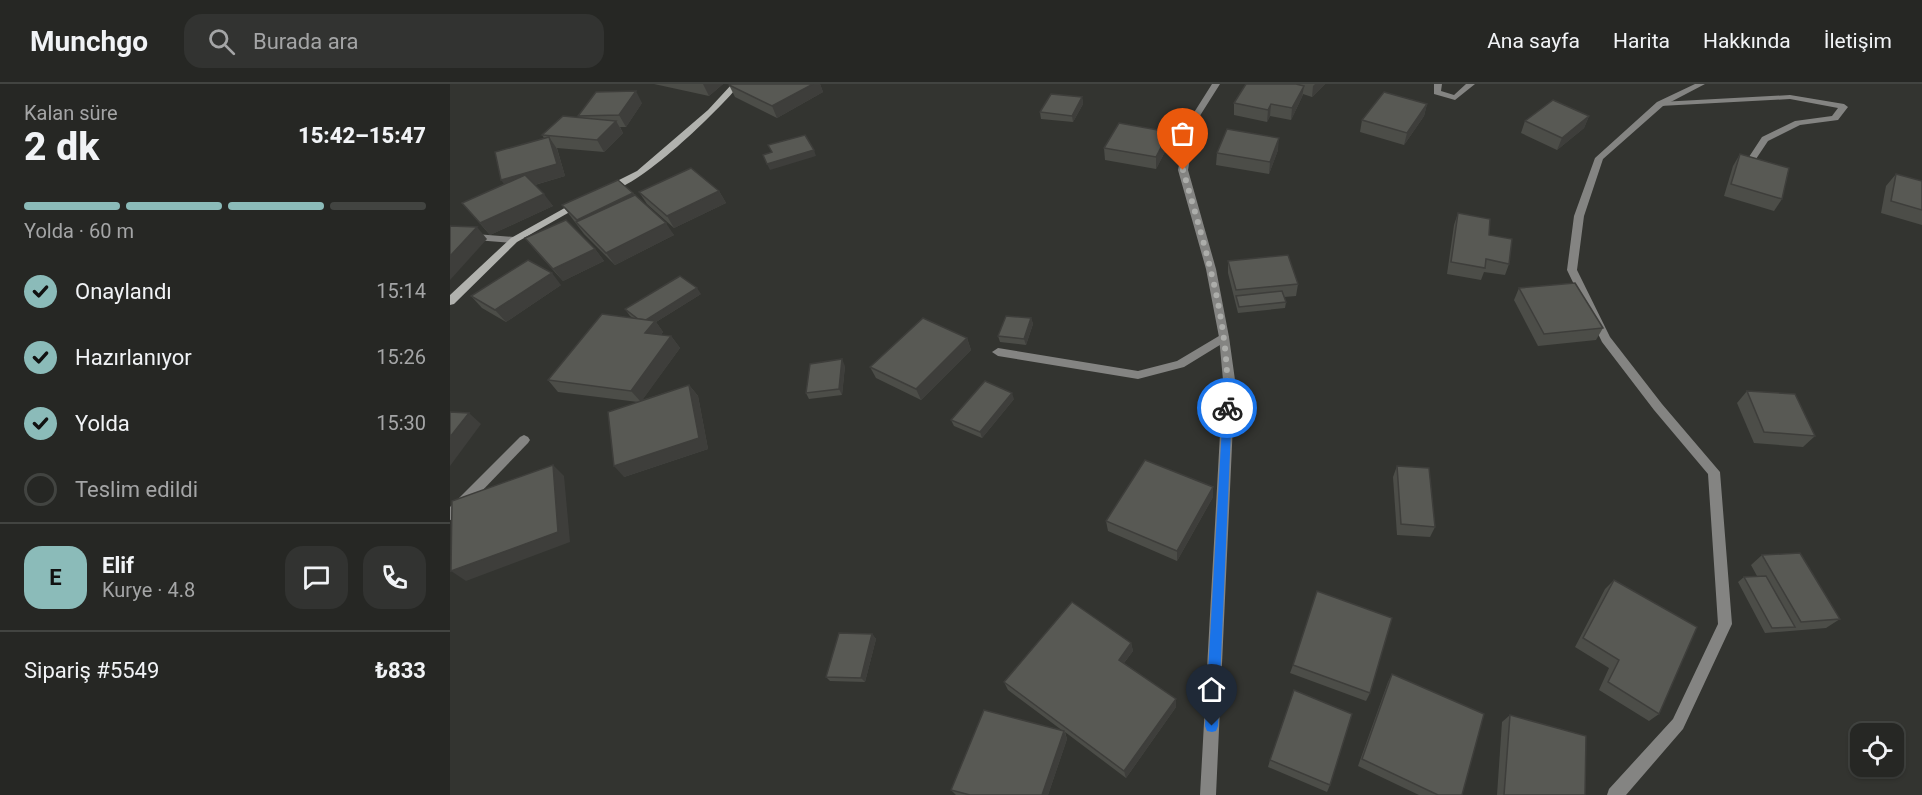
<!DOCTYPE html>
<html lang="tr">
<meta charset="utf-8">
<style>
body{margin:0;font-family:Roboto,sans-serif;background:#323331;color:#f1f3f6;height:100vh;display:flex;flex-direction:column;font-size:22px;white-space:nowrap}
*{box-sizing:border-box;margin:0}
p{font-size:20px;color:#a4a5a6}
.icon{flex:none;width:33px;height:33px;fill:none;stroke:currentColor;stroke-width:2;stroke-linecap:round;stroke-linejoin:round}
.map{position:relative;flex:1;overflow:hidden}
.panel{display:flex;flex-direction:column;background:#262724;width:450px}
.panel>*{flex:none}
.controls{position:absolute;left:1400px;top:639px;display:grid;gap:12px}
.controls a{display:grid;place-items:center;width:54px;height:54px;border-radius:12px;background:#262724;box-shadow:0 2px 4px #0004,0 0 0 2px #424441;font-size:30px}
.pin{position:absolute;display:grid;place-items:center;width:51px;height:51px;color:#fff;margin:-62px -26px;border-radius:50% 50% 50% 0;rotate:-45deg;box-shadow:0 0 6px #0007}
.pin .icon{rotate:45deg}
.courier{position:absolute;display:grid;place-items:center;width:60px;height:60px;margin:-30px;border:4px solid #1a73e8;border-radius:50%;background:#fff;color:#222;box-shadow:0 2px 8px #0007}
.summary em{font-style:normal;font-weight:800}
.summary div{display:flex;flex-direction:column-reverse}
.summary{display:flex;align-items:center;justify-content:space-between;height:102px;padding:0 24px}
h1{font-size:39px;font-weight:800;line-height:45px}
.bar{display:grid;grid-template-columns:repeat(4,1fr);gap:9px 6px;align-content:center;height:72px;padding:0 24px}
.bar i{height:8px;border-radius:4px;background:#424441}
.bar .on{background:#8bbbb9}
.bar p{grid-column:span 4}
.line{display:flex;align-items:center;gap:15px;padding:0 24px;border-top:2px solid #424441}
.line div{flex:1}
.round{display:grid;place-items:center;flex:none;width:63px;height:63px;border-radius:18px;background:#323331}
ol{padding:0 24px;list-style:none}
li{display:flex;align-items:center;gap:18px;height:66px}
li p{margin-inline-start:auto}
li .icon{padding:6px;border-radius:50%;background:#8bbbb9;color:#111;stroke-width:4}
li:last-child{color:#a4a5a6}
li i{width:33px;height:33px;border:3px solid #424441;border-radius:50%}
header{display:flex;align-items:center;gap:36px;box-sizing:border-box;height:84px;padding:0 30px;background:#262724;border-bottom:2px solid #424441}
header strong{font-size:28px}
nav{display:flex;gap:33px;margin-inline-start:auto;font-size:21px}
.search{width:420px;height:54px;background:#323331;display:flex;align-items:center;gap:15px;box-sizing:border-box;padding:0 21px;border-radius:18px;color:#a4a5a6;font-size:22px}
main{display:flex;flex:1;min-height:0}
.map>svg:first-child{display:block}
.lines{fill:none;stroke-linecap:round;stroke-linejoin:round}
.lane{fill:#848482;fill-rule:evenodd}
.street{fill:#848482;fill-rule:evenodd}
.secondary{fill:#b1b2ae;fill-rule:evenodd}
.wall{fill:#4c4d48}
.shaded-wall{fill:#3e3e3b}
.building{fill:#585954;stroke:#3e3e3b;stroke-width:1.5}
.route{fill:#1a73e8}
.done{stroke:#acadaa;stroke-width:6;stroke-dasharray:0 10.8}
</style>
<header>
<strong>Munchgo</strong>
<div class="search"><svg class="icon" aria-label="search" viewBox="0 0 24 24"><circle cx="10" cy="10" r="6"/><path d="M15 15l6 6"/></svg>Burada ara</div>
<nav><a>Ana sayfa</a><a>Harita</a><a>Hakkında</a><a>İletişim</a></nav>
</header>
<main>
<section class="panel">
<div class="summary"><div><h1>2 dk</h1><p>Kalan süre</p></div><em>15:42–15:47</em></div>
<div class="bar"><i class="on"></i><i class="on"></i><i class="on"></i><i></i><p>Yolda · 60 m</p></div>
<ol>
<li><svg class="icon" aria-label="check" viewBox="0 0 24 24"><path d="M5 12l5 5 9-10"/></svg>Onaylandı<p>15:14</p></li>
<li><svg class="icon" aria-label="check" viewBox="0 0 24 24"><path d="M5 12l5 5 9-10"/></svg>Hazırlanıyor<p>15:26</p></li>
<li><svg class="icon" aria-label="check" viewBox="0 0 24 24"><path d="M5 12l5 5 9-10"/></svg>Yolda<p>15:30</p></li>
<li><i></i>Teslim edildi</li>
</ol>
<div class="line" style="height:108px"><b class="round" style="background:#8bbbb9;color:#111">E</b><div><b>Elif</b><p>Kurye · 4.8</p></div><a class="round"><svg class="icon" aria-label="chat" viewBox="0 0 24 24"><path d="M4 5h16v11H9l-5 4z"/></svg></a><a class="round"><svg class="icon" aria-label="phone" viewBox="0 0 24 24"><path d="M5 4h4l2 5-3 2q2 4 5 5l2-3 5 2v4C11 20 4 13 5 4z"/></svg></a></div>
<div class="line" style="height:78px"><div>Sipariş #5549</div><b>₺833</b></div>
</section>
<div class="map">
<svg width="1472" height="711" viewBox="0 0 1472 711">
<rect width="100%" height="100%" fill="#333430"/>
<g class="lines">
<!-- lane -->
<g class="lane">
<polygon points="1340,11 1394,20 1398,23 1388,36 1350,41 1318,57 1302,81 1299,82 1295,79 1312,53 1345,37 1382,32 1388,24 1340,15 1210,22 1206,20 1210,18"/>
<polygon points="0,148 64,153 69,156 64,159 0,154"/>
<polygon points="774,249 779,253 778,256 734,283 688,295 548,272 542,268 548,264 688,287 727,277"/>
</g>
<!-- street -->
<g class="street">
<polygon points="762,0 770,0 746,38 738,86 766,185 779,253 785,296 766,711 750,711 773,296 769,253 756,185 728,86 738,38"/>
<polygon points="984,0 992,0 991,7 1004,11 1016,0 1025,0 1005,16 984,10"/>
<polygon points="1245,0 1255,0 1213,22 1153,75 1134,132 1127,186 1160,253 1212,320 1270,388 1282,540 1233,645 1176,711 1157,711 1159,705 1223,635 1268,540 1258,390 1204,326 1152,258 1117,186 1124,132 1145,74 1207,18"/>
<polygon points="74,351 78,353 80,356 78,359 5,435 0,436 0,423 70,353"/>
</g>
<!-- secondary -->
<g class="secondary">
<path d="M282 0H290C271 24 183 111 153 108V104L187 87 258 26Z"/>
<polygon points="129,116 134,119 132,121 67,158 4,220 0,221 0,211 61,154"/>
</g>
</g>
<!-- wall -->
<g class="wall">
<polygon points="204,0 273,0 259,12"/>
<polygon points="281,0 370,0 373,8 327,34 285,13 279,1"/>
<polygon points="796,0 875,0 862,13 853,10 852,13 841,36 820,32 817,38 784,31 784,19"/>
<polygon points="632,13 633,20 623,38 591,35 590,28"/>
<polygon points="192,19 176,43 170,43 173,49 154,68 107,64 115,92 85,101 103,122 40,151 12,119 54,100 94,54 92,51 129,33 128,32"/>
<polygon points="977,20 974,32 954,61 910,48 912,36"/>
<polygon points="1139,32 1134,44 1107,66 1071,49 1075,37"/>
<polygon points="719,60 706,85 655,76 654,64"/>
<polygon points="828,66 819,90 766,81 767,69"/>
<polygon points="1290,70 1332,115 1324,127 1274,112 1283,82"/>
<polygon points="1446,90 1472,97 1472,141 1431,129 1436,102"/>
<polygon points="269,107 276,119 224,144 197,120 189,108"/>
<polygon points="183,109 224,151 165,181 134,150 112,121"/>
<polygon points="1008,129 1039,151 1059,180 1055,191 1034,188 1031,196 997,190 1004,141"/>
<polygon points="75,154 145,165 154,177 113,197 85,166"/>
<polygon points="778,177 848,200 846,212 834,213 836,218 835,224 788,229 778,189"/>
<polygon points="111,201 56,238 32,224 21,212"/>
<polygon points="1069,204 1153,244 1146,256 1088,262 1064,216"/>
<polygon points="251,210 206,238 213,248 211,251 221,252 230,264 192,316 239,301 248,312 258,365 174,393 188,318 108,308 98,296 183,234 180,232 175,225"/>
<polygon points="581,234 583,240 576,261 550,258 548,252"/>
<polygon points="517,254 521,266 471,316 426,294 420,283"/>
<polygon points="395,282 392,311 359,315 356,309"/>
<polygon points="1297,307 1365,352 1353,363 1304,359 1287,319"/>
<polygon points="564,315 532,354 504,342 501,336"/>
<polygon points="947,382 985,443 980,453 947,451 943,393"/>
<polygon points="763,413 727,477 658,447 656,437"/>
<polygon points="1312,471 1390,535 1376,544 1315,549 1288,498 1294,493 1307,492 1301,481"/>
<polygon points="1164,496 1209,630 1199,637 1149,606 1159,584 1125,563 1155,505"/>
<polygon points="422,550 426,555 415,598 380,597 376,593"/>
<polygon points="681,559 683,567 674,579 726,615 726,623 676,694 615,648 617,655 598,711 506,711 501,706 613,647 558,606 554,598"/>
<polygon points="843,581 920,609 916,617 840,589"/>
<polygon points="942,590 1012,711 969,711 908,682 938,598"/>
<polygon points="1060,631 1135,711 1047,711 1052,638"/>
<polygon points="820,676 880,701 877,708 818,683"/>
</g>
<!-- shaded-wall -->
<g class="shaded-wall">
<polygon points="253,0 273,0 259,12"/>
<polygon points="363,0 370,0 373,8 327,34 322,22"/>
<polygon points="865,0 875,0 862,13 863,2"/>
<polygon points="854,2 852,13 841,36 842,24"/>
<polygon points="186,7 192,19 176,43 169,31"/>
<polygon points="632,13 633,20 623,38 622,32"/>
<polygon points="821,20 820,32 817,38 818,26"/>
<polygon points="977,20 974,32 954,61 957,49"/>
<polygon points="1139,32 1134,44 1107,66 1112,54"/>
<polygon points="166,37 173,49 154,68 147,56"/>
<polygon points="719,48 719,60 706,85 706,73"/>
<polygon points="99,53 107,65 115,92 60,108 51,96"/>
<polygon points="829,54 828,66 819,90 820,78"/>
<polygon points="364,66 366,72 320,86 317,80"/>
<polygon points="269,107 276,119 224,144 217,132"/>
<polygon points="183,109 190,121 136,148 127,136"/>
<polygon points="94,110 103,122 40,151 30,139"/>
<polygon points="216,139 224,151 165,181 156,169"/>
<polygon points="27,143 37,155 0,196 0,172"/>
<polygon points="145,165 154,177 113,197 103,185"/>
<polygon points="102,189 111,201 56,238 45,226"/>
<polygon points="247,204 251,210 206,238 213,248 204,261 195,249 192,238"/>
<polygon points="581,234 583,240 576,261 574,255"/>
<polygon points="221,252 230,264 191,318 181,307"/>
<polygon points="517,254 521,266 471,316 466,305"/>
<polygon points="392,275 395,282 392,311 389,305"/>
<polygon points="239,301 248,312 258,365 174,393 164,382"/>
<polygon points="562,309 564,315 532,354 530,348"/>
<polygon points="19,329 31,340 0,382 0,353"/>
<polygon points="103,381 114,392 120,458 16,497 1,487"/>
<polygon points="763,403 763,413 727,477 727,467"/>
<polygon points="422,550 426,555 415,598 411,594"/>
<polygon points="681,559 683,567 670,584 669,576"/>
<polygon points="726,615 726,623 676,694 674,687"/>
<polygon points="614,647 617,655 598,711 592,711"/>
</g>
<!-- building -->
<g class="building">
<polygon points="281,0 363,0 322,22 279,1"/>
<polygon points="796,0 846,0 854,2 842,24 821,20 818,26 784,19"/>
<polygon points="186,7 169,31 128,32 146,8"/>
<polygon points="934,8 977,20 957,49 912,36"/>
<polygon points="601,10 632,13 622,32 590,28"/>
<polygon points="1103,16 1139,32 1112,54 1075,37"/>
<polygon points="113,32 166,37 147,56 92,51"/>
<polygon points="669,39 719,48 706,73 654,64"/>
<polygon points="777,45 829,54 820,78 767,69"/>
<polygon points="355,51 364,66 317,80 313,71 322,68 318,61"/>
<polygon points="99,53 107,80 51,96 45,68"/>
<polygon points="1290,70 1339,84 1332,115 1281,100"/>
<polygon points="241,84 269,107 217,132 189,108"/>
<polygon points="1446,90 1472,97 1472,126 1441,117"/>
<polygon points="75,91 94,110 30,139 12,119"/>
<polygon points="168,96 183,109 127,136 112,121"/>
<polygon points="185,111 216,139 156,169 126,138"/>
<polygon points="1008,129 1040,135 1039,151 1062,155 1059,180 1036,175 1035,184 1001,178"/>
<polygon points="116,136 145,165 103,185 75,154"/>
<polygon points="0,142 27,143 0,172"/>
<polygon points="838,171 848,200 786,206 778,177"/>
<polygon points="78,176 102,189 45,226 21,212"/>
<polygon points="230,192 247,204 196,236 188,235 175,225"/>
<polygon points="1125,199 1153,244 1094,250 1069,204"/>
<polygon points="832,207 836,218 789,223 786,212"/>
<polygon points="152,230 205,237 195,249 221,252 181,307 98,296"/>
<polygon points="556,232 581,234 574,255 548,252"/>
<polygon points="473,234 517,254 466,305 420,283"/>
<polygon points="392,275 389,305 356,309 360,280"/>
<polygon points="535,297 562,309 530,348 501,336"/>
<polygon points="239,301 249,354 164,382 158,328"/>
<polygon points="1297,307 1345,310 1365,352 1314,348"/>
<polygon points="0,328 19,329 0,353"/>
<polygon points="695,376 763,403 727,467 656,437"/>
<polygon points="103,381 108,448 1,487 2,417"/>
<polygon points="947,382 979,384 985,443 951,440"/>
<polygon points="1350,469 1390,535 1351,538 1312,471"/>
<polygon points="1316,492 1345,543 1322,544 1294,493"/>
<polygon points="1164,496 1247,543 1209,630 1158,598 1169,576 1133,554"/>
<polygon points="867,507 942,534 920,609 843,581"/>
<polygon points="622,518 681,559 669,576 726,615 674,687 554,598"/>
<polygon points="389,549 422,550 411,594 376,593"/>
<polygon points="942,590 1034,630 1012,711 988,711 912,675"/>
<polygon points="844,606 902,630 880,701 820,676"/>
<polygon points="534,626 614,647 592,711 520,711 501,706"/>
<polygon points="1060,631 1136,652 1135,711 1054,711"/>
</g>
<!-- route -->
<polygon class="route" points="777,320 782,324 768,642 766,647 762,648 757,647 755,642 773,324"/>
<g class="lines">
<!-- done -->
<path class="done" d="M733 86C755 164 781 242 777 324"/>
</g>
</svg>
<div class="controls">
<a><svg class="icon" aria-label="locate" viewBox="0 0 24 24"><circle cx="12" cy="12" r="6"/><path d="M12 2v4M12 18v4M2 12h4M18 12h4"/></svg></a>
</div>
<div class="pin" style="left:733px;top:86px;background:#ea580c"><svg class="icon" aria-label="bag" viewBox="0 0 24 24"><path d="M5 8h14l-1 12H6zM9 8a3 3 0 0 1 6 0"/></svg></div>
<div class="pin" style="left:762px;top:642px;background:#1f2937"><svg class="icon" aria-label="home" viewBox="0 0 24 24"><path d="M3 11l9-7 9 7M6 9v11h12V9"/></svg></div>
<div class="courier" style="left:777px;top:324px"><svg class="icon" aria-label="bike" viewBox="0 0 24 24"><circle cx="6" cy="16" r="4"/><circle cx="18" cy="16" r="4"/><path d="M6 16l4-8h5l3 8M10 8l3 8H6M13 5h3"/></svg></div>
</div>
</main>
